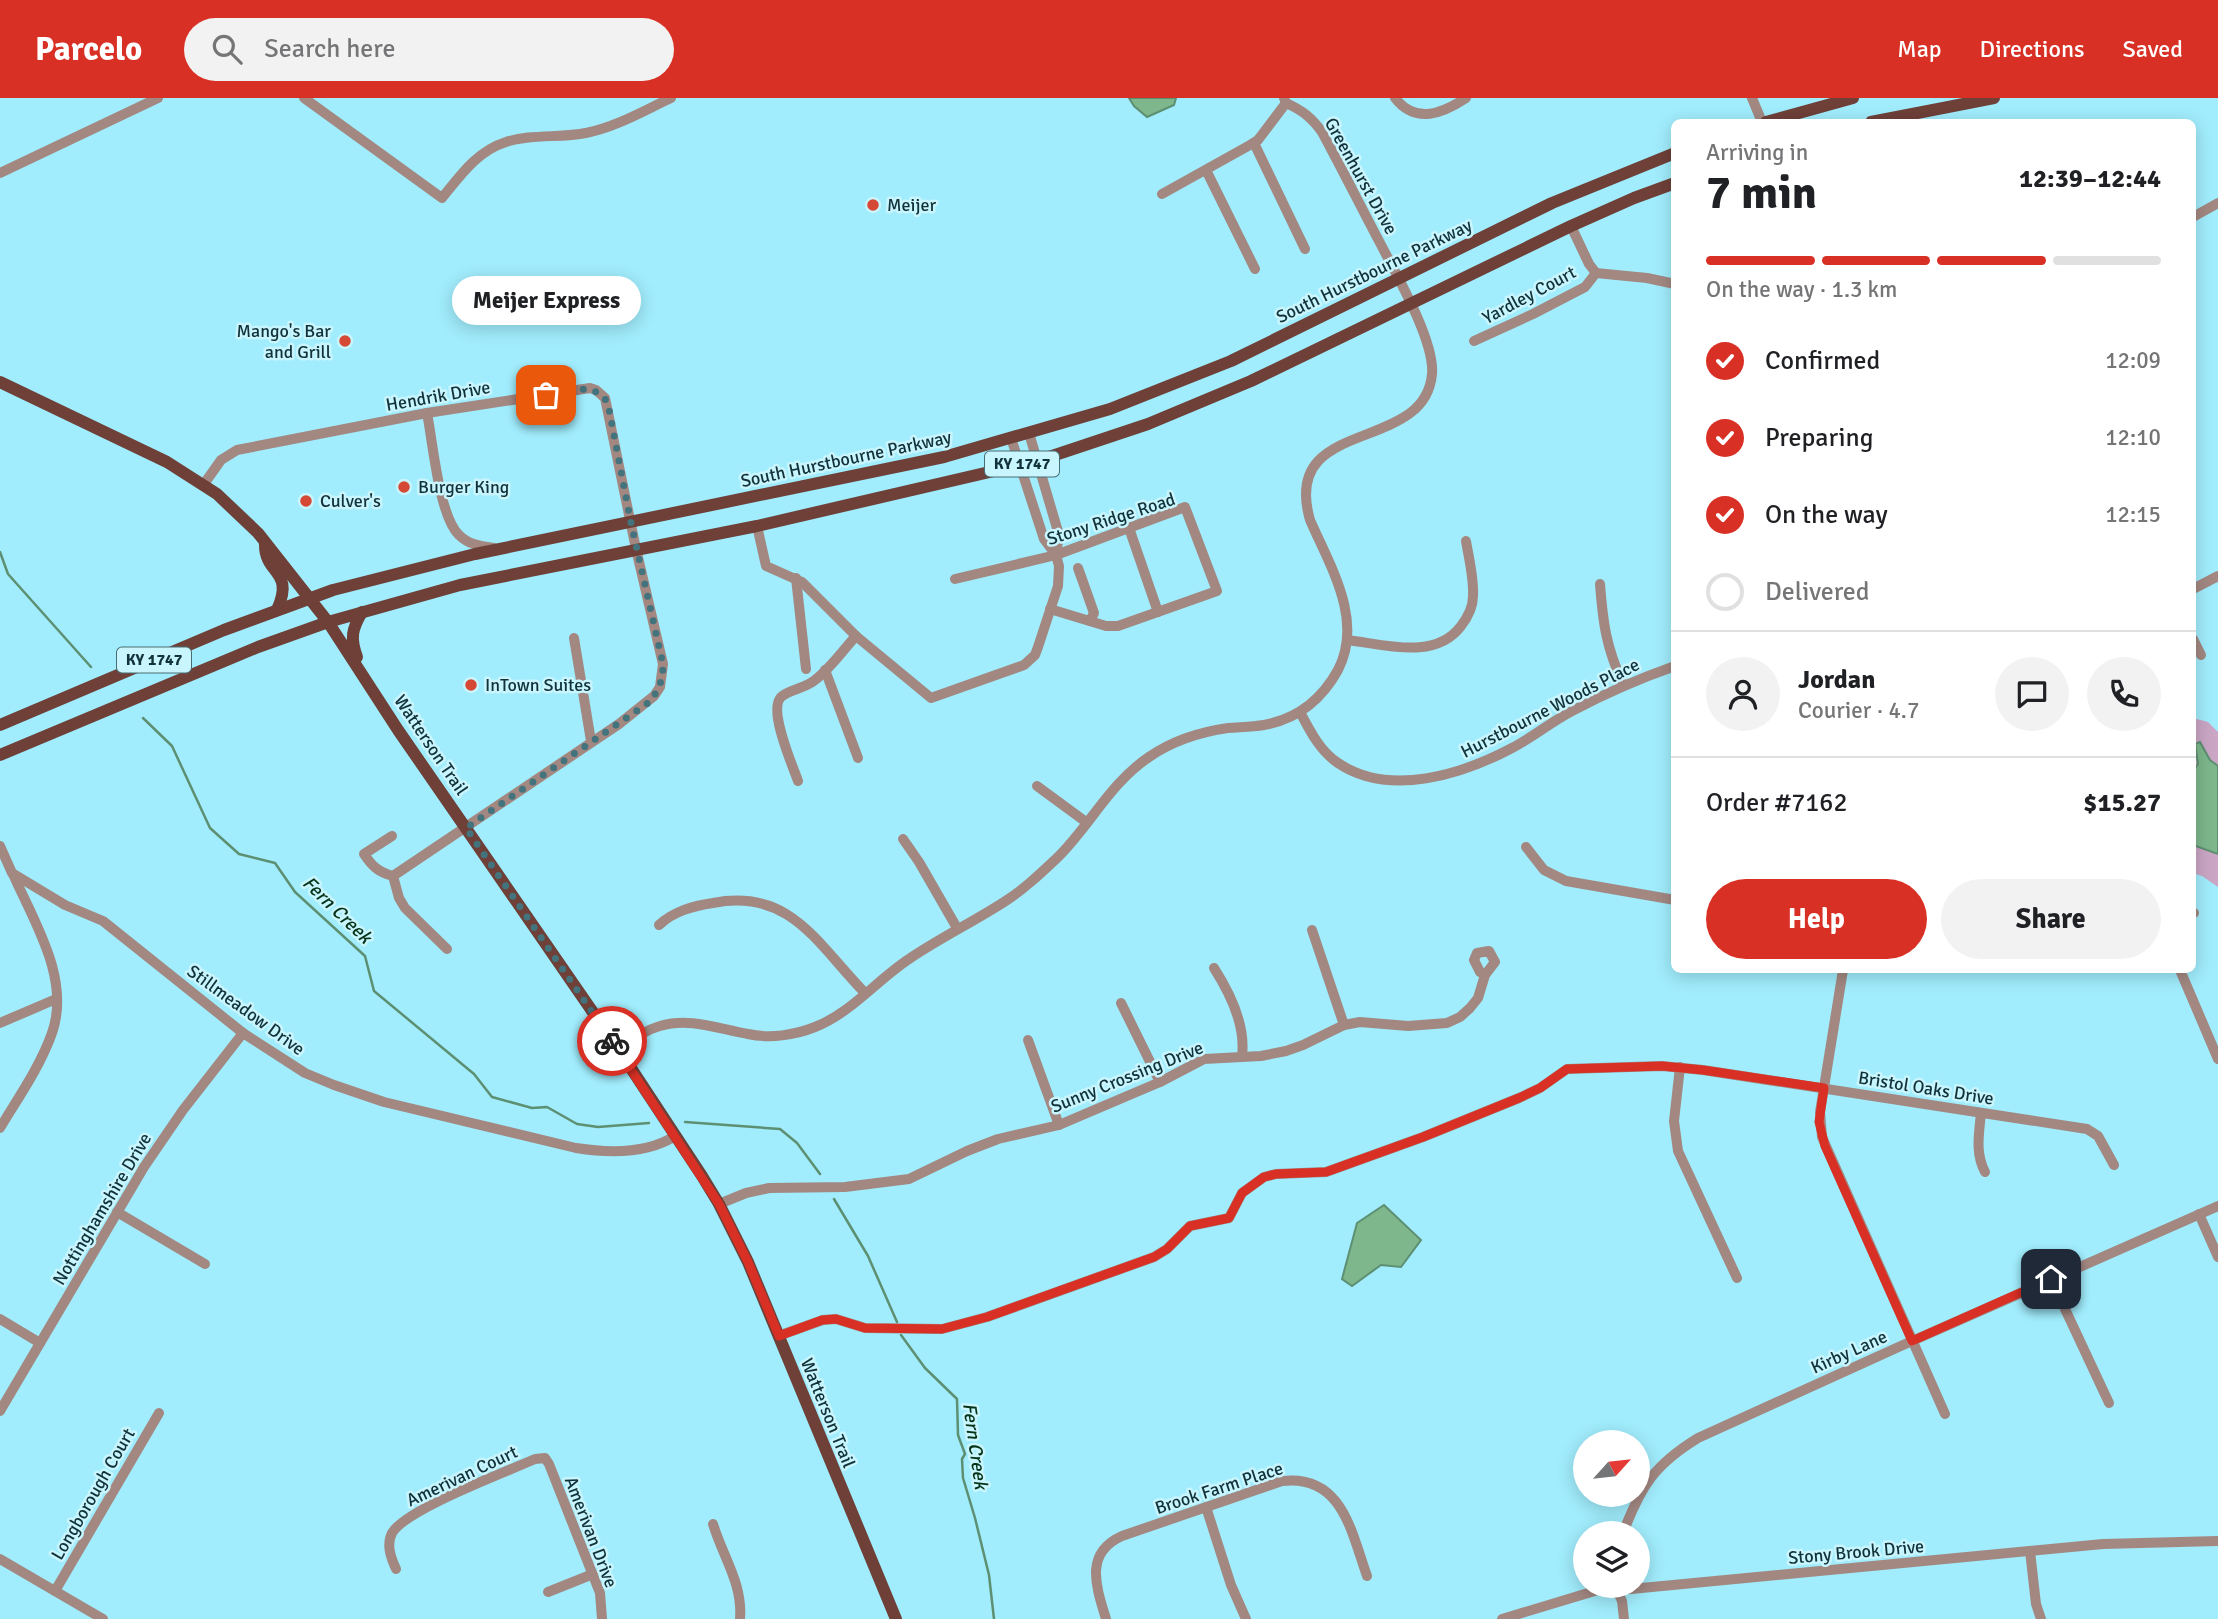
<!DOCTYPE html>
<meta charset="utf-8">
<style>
body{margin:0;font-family:Signika,sans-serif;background:#f2f2f2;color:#202124;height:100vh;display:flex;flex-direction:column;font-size:26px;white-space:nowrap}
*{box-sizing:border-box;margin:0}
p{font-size:23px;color:#757577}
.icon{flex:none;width:38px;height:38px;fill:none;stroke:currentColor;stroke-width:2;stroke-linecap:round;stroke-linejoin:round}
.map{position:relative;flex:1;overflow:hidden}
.details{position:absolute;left:1671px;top:21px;width:525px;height:854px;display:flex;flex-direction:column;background:#fff;border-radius:10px;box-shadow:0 4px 18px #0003}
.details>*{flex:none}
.needle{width:46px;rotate:63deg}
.fabs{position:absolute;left:1573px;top:1332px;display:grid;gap:14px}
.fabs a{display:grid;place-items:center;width:77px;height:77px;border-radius:50%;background:#fff;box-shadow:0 4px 18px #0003;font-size:35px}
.pin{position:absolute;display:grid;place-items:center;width:60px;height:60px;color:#fff;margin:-30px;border-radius:14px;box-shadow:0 4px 10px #0006}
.courier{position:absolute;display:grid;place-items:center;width:70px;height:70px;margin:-35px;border:5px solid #d93025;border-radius:50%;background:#fff;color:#222;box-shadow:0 2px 9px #0007}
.bubble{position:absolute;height:49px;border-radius:24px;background:#fff;box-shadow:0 4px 18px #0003;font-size:23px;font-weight:700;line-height:49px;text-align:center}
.summary em{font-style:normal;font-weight:700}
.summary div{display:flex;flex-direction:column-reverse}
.summary{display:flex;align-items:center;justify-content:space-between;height:119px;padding:0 35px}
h1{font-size:46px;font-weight:700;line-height:52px}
.bar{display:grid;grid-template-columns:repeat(4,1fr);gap:10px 7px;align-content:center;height:84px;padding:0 35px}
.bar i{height:9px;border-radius:5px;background:#e0e0e0}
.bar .active{background:#d93025}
.bar p{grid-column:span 4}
.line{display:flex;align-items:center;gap:18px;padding:0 35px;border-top:2px solid #e0e0e0}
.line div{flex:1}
.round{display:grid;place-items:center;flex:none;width:74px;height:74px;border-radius:37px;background:#f2f2f2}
ol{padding:0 35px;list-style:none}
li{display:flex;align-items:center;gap:21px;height:77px}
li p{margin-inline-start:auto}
li .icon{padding:7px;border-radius:50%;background:#d93025;color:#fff;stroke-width:4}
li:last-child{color:#757577}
li i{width:38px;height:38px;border:4px solid #e0e0e0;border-radius:50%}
.cta{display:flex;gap:14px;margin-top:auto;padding:14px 35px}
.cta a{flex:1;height:80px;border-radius:42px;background:#d93025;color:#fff;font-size:28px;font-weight:700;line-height:80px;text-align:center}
.cta a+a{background:#f2f2f2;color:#202124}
header{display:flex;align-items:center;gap:42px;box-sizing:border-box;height:98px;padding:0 35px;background:#d93025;color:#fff}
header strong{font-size:33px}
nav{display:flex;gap:38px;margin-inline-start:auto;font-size:24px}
.search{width:490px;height:63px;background:#f2f2f2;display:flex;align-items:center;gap:18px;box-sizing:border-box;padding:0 24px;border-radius:38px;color:#757577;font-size:26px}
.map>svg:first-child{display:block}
.park{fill:#caa6c4}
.water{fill:#7db78b;stroke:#5d8f72;stroke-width:2}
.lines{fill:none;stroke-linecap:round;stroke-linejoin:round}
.stream{stroke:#5d8f72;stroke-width:2.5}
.minor{stroke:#a38882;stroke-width:10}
.major{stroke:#6e4038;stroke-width:12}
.done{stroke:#43737d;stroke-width:7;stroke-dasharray:0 12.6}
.route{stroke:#d93025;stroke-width:9}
.poi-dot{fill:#d54833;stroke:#c9f5fe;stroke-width:2.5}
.labels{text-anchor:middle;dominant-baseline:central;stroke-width:5;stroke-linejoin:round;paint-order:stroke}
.shield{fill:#c9f5fe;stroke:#486c73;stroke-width:2}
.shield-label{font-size:16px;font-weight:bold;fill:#113238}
.street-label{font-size:18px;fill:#113238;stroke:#c9f5fe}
.poi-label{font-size:18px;fill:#113238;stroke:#c9f5fe;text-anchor:start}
.water-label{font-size:19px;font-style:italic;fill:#053317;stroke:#c9f5fe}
</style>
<header>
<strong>Parcelo</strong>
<div class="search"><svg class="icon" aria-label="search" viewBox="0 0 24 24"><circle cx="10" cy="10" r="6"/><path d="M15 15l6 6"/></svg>Search here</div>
<nav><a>Map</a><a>Directions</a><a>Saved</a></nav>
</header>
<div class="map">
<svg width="2218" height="1521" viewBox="0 0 2218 1521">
<rect width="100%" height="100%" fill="#a1edfd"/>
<!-- park -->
<polygon class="park" points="2193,620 2208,624 2218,634 2218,789 2202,778 2193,775"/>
<!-- water -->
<g class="water">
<polygon points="1129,0 1176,0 1174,7 1147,19 1134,8"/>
<polygon points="2200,644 2210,662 2218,668 2218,756 2193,747 2193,673 2198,666 2195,646"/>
<polygon points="1384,1107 1421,1142 1401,1169 1381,1167 1352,1188 1342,1181 1357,1125"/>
</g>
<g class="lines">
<!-- stream -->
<g class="stream">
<polyline points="0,454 8,476 91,569"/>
<polyline points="143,620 172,648 210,730 239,756 275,765 295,794 365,858 374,893 474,976 492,999 532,1010 547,1009 577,1026 598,1029 649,1025"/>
<polyline points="685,1024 780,1031 797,1045 820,1076"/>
<polyline points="834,1101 868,1158 897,1224"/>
<polyline points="901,1237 925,1270 957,1301 958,1337 965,1356 962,1361 963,1380 975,1420 989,1477 994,1521"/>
</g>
<!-- minor -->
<g class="minor">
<path d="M304 0 442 100C460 78 477 53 506 44 530 36 561 40 586 35 616 29 643 13 671 0"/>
<path d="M1395 0C1416 27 1443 15 1466 0"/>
<polyline points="1752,0 1762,24"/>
<polyline points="1254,45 1305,151"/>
<polyline points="1206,72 1255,171"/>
<polyline points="0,75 158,0"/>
<polyline points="1162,96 1250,47 1258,42 1286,5"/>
<polyline points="2193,119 2218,105"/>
<polyline points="1571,128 1589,166 1596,175 1647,180 1675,186"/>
<polyline points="1474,243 1533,216 1585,189 1596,175"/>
<path d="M427 315C433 345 439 418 459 437 469 447 481 448 494 450"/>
<polyline points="1029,335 1059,437 1056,457"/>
<polyline points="204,386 221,362 237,352 427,315 590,290 596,292 605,300 636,451 663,566 660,589 654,598 619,626 393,778"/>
<polyline points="757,428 766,468 802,484 856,538 931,600 1024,567 1035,557 1038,549 1058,488 1059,468 1056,457 1044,441 1011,340"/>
<polyline points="1129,430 1158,514"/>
<polyline points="1078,470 1094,515 1090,523"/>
<polyline points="796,480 806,571"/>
<polyline points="955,481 1056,457 1185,409 1217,493 1118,528 1106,528 1050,511"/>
<path d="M1600 486C1603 525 1606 549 1623 586"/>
<polyline points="2193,491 2218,478"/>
<polyline points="574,540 591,643"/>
<polyline points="2193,541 2201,557"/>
<path d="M1347 542C1384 546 1435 563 1461 528 1468 519 1473 509 1473 498 1474 480 1469 461 1466 443"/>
<polyline points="825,572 858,660"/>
<path d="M1300 614C1310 633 1320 653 1338 665 1390 700 1463 676 1512 650 1533 639 1551 624 1572 613 1606 595 1638 581 1675 568"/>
<path d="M798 683C792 666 768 612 781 599 788 592 806 590 815 582 831 570 843 552 856 538"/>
<polyline points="1037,688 1086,724"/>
<path d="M392 738 364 756C372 768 378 774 393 778L399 800 405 810 447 851"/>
<polyline points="903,741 919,764 957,830"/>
<path d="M0 748 12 775 65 807 103 823 243 935 305 975 334 987 384 1004 576 1050C608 1055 647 1056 675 1038"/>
<polyline points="1526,749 1544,772 1566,783 1675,802"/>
<polyline points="2193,815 2194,815"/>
<path d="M659 827C674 813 693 808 713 805 791 790 817 846 865 895"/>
<polyline points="1312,832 1344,927"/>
<path d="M1214 870C1230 895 1246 927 1242 958"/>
<polyline points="1843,872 1820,1014 1822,1039 1945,1316"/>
<polyline points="2180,872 2218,961"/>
<polyline points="1121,905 1160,984"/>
<polyline points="0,925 56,901"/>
<polyline points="1028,942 1059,1027"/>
<path d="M619 952C631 943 645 932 660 928 690 919 718 931 748 936 770 941 795 937 815 929 851 915 877 882 909 861 940 840 973 824 1004 804 1023 792 1040 776 1057 760 1090 728 1109 686 1149 659 1172 643 1200 634 1228 630 1240 629 1252 629 1264 627 1297 621 1322 601 1338 572 1364 522 1330 468 1310 422 1280 317 1425 357 1432 276 1435 243 1395 174 1379 143 1360 107 1342 71 1322 34 1312 20 1302 12 1286 5L1284 0"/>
<polyline points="1680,969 1674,1023 1678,1053 1737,1180"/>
<path d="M1981 1015C1979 1036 1975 1055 1985 1074"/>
<path d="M0 1030C18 1000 40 969 52 935 71 881 34 824 13 776"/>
<polyline points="719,1106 746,1095 769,1090 845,1089 909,1081 967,1053 998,1041 1059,1027 1160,984 1204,961 1261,958 1286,953 1303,947 1344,927 1360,924 1408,928 1447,925 1460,919 1470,910 1478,900 1485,877 1495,864 1489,853 1477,855 1474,862 1480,874 1485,877"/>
<polyline points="117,1114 205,1166"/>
<polyline points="2199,1116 2218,1159"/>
<polyline points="2051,1181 2109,1305"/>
<polyline points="0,1221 40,1245"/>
<polyline points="778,1238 823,1222 836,1221 865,1230 942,1231 987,1219 1154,1159 1167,1151 1190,1128 1229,1120 1242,1095 1264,1079 1276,1076 1326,1074 1423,1039 1519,1000 1540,990 1567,971 1662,968 1703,972 2087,1031 2098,1038 2114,1067"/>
<polyline points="0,1313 144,1069 183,1012 243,935"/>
<polyline points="1206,1409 1231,1487 1246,1521"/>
<path d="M713 1426C723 1459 743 1486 740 1521"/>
<path d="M1623 1435C1641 1388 1654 1367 1698 1340L1903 1247 2218 1108"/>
<polyline points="2030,1453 2036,1506 2041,1521"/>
<polyline points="0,1461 103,1521"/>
<path d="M396 1471C391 1460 386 1447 392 1435 406 1411 506 1374 535 1361L545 1360 549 1366 600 1495 602 1521"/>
<polyline points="1615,1488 1622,1503 1624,1521"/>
<polyline points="55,1493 159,1315"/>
<polyline points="548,1494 593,1476"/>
<path d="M1106 1521C1096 1488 1084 1455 1122 1438L1282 1383C1342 1376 1351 1433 1367 1478"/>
<polyline points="1502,1521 1598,1492 1631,1491 2103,1446 2218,1443"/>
</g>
<!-- major -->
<g class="major">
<polyline points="1766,24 1853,0"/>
<polyline points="1871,24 1994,0"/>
<polyline points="0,284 167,364 217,396 258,435 328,524 398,632 619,952 702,1078 719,1106 748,1164 896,1521"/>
<path d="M265 447C265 477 295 472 277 512"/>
<path d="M357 559C350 540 352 531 362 514"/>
<polyline points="0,627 224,532 333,492 475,456 944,359 1110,311 1231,263 1552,105 1675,55"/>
<polyline points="0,657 258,549 328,524 460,487 757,428 1037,363 1148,326 1251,283 1571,128 1634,100 1675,85"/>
</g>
</g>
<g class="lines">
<!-- done -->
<path class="done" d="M546 297C567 294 597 282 608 306L631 425 663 566C663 582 659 593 648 605L466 730 612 943"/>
<!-- route -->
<polyline class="route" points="612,943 719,1106 748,1164 779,1238 822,1222 836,1221 865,1230 942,1231 987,1219 1154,1159 1167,1151 1190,1128 1229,1120 1242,1095 1264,1079 1276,1076 1326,1074 1423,1039 1519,1000 1540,990 1567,971 1662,968 1703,972 1824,990 1819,1024 1825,1048 1912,1243 2051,1181"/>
</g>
<!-- markers -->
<g class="poi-dot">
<circle cx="873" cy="107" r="7"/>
<circle cx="345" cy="243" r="7"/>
<circle cx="404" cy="389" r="7"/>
<circle cx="306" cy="403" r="7"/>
<circle cx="471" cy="587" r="7"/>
</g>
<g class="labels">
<!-- shield labels -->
<g class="shield">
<rect x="985" y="353.5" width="74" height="25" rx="5"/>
<rect x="117" y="549.5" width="74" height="25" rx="5"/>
</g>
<g class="shield-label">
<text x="1022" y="366">KY 1747</text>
<text x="154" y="562">KY 1747</text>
</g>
<!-- street labels -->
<g class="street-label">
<text transform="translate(1361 78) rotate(61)">Greenhurst Drive</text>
<text transform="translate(1374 173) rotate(-26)">South Hurstbourne Parkway</text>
<text transform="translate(1529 197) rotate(-28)">Yardley Court</text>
<text transform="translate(438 298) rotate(-10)">Hendrik Drive</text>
<text transform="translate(846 361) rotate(-12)">South Hurstbourne Parkway</text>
<text transform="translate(1111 421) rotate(-18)">Stony Ridge Road</text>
<text transform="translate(1550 610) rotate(-27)">Hurstbourne Woods Place</text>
<text transform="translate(431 647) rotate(56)">Watterson Trail</text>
<text transform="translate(246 912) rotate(36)">Stillmeadow Drive</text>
<text transform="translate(1127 979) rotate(-22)">Sunny Crossing Drive</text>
<text transform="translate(1926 990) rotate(9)">Bristol Oaks Drive</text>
<text transform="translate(102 1111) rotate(-59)">Nottinghamshire Drive</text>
<text transform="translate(1849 1254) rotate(-24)">Kirby Lane</text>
<text transform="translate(828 1315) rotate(68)">Watterson Trail</text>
<text transform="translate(462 1378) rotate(-25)">Amerivan Court</text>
<text transform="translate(1219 1390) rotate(-18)">Brook Farm Place</text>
<text transform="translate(93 1396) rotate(-60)">Longborough Court</text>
<text transform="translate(591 1434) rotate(69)">Amerivan Drive</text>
<text transform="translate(1856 1454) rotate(-5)">Stony Brook Drive</text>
</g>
<!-- poi labels -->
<g class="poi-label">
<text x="887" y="107">Meijer</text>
<text x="331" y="233" text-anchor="end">Mango's Bar<tspan x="331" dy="21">and Grill</tspan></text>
<text x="418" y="389">Burger King</text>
<text x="320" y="403">Culver's</text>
<text x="485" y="587">InTown Suites</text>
</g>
<!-- water labels -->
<g class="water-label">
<text transform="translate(337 812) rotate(44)">Fern Creek</text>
<text transform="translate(975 1348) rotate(82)">Fern Creek</text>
</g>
</g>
</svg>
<div class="fabs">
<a><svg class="needle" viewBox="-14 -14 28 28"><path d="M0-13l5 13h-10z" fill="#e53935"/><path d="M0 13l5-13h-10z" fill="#757577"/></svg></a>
<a><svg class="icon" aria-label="layers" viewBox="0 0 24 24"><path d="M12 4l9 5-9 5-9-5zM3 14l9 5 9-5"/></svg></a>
</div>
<div class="pin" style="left:546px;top:297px;background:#ea580c"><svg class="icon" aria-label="bag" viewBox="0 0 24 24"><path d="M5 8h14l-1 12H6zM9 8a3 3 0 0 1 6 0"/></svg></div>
<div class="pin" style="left:2051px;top:1181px;background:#1f2937"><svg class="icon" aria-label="home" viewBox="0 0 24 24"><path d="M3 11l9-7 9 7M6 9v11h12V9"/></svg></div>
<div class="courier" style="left:612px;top:943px"><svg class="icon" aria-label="bike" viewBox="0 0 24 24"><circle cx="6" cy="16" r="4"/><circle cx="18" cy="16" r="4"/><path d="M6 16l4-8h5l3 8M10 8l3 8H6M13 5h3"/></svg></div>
<div class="bubble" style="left:452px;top:178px;width:189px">Meijer Express</div>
<section class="details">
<div class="summary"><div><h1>7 min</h1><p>Arriving in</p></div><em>12:39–12:44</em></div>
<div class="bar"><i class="active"></i><i class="active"></i><i class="active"></i><i></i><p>On the way · 1.3 km</p></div>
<ol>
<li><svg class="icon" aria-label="check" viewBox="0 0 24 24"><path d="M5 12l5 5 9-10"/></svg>Confirmed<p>12:09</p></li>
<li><svg class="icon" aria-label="check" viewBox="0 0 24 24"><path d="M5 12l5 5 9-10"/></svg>Preparing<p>12:10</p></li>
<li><svg class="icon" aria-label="check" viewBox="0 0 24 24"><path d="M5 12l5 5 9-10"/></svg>On the way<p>12:15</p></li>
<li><i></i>Delivered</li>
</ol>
<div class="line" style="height:126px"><a class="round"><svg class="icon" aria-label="person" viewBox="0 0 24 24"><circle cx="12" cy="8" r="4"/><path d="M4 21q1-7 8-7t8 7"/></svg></a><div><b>Jordan</b><p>Courier · 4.7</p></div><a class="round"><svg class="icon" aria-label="chat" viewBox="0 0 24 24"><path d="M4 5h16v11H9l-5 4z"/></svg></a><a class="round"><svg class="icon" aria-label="phone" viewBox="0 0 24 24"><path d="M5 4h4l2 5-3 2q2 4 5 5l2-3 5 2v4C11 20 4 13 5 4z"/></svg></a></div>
<div class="line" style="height:91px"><div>Order #7162</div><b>$15.27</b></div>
<div class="cta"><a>Help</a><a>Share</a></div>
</section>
</div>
